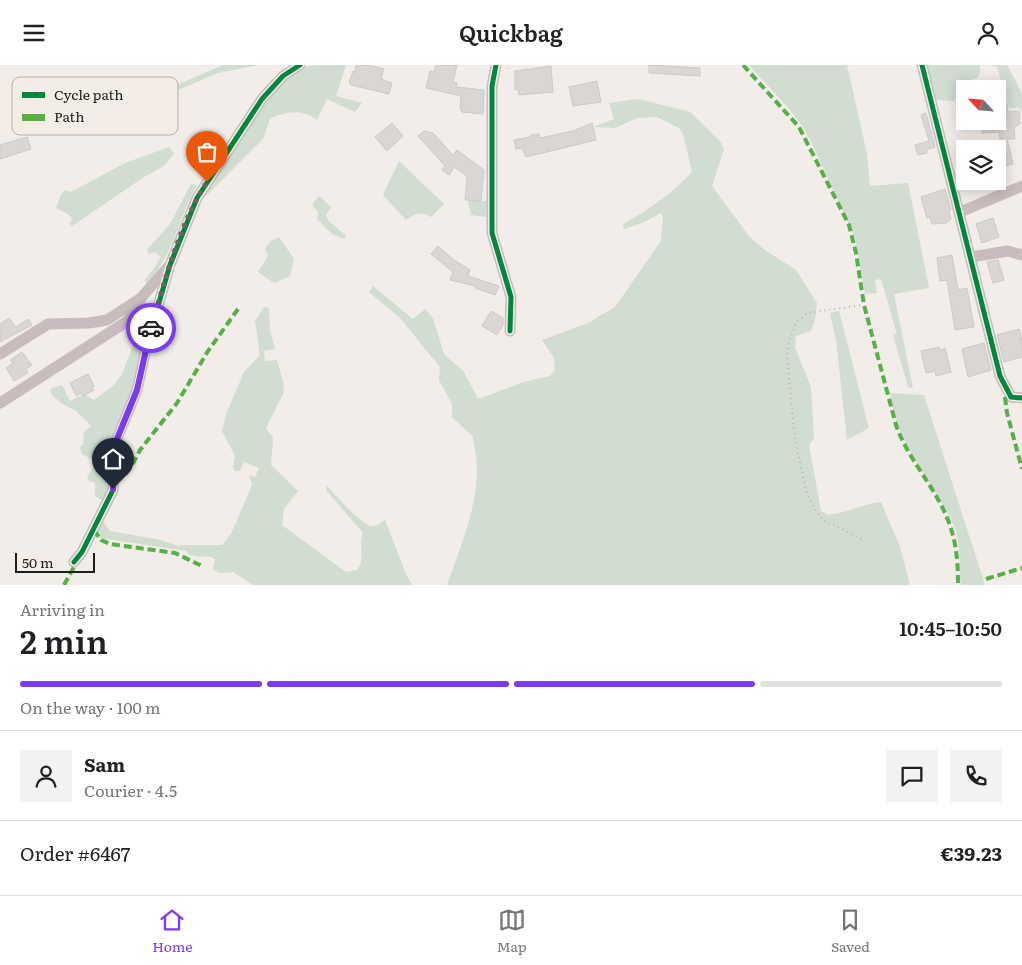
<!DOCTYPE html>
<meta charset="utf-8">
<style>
body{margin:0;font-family:Literata,serif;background:#f2f2f2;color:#202124;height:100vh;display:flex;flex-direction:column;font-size:19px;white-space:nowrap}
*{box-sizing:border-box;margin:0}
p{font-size:16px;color:#757577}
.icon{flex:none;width:28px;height:28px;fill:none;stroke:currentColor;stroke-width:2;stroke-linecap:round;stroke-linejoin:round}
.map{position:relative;height:520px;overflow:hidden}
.details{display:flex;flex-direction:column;background:#fff;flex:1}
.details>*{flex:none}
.needle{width:32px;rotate:296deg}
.buttons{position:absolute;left:956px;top:15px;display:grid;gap:10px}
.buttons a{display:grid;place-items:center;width:50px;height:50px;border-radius:0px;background:#fff;box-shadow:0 2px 12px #0003;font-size:25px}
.scale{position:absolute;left:15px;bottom:12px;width:80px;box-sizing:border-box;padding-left:5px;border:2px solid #1f1c1a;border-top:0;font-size:14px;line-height:18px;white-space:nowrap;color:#1f1c1a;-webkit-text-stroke:4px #f5ede5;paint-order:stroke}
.pin{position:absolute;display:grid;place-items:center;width:42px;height:42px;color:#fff;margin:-51px -21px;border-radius:50% 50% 50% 0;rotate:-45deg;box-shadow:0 0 5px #0007}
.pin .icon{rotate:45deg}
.courier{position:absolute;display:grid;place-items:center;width:50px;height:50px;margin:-25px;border:4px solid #7c3aed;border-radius:50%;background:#fff;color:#222;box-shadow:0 1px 6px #0007}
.headline em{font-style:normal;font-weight:600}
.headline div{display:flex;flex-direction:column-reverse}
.headline{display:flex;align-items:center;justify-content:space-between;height:85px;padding:0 20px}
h1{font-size:32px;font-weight:600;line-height:38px}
.bar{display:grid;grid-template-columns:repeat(4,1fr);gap:8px 5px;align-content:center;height:60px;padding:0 20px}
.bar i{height:6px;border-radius:4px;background:#e0e0e0}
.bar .active{background:#7c3aed}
.bar p{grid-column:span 4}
.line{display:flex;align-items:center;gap:12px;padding:0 20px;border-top:1px solid #e0e0e0}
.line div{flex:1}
.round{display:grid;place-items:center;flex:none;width:52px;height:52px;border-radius:0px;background:#f2f2f2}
header{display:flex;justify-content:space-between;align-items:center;height:65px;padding:0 20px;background:#fff;font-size:22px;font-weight:600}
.dock{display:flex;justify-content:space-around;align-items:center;height:70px;border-top:1px solid #e0e0e0;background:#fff;font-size:14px;color:#757577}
.dock a{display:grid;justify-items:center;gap:2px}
.dock .active{color:#7c3aed}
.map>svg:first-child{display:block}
.green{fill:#d0ddd0}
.building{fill:#dad6d4;stroke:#cdc9c7}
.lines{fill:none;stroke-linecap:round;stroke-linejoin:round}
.path{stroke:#bab1b1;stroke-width:2;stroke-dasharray:1 4;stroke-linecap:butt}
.street{stroke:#c9bcbe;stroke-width:11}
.quiet{stroke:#55b145;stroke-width:4;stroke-dasharray:8 4;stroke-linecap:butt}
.cycleway-casing{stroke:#f5ede5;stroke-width:8}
.cycleway{stroke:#00873e;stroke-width:5}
.done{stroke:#696562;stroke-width:5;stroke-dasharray:0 9}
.route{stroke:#7c3aed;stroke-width:6}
.key{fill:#f5ede5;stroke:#b5aea8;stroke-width:1}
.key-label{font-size:14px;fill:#1f1c1a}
</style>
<header><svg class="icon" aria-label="menu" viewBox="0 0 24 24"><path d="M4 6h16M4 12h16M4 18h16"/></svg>Quickbag<svg class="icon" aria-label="person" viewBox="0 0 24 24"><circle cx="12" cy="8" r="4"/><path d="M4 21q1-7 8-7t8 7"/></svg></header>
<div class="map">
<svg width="1022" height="520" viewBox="0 0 1022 520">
<rect width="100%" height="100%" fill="#f2ede8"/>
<g class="green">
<polygon points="223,0 258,0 218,8 91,62 90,59 95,52 119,45"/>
<path d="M 315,0 L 346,0 L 336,31 L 362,38 L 355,47 L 327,34 L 317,55 C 302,44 286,46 270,54 L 263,74 L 204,133 L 201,134 L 265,36 L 293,5 Z"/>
<polygon points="749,0 847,0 867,89 870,121 908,118 929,223 894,229 913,323 908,322 893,270 897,269 881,214 875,215 877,228 865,229 855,173 812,79 803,62 790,45"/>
<polygon points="925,0 980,0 980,8 977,13 963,17 954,36 935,35"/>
<polygon points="989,0 1007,0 1022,28 1022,47 1019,43 1009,43 997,2"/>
<path d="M 638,34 L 690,47 L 720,76 L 724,84 L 712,121 L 749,171 L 765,185 L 796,205 L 817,238 L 815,255 L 811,266 L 796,271 L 795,283 L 811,322 L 814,373 L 809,380 L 821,446 L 828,450 C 847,448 862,439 881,437 L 900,482 L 910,520 L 447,520 C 460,483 476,446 477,407 C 477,395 475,383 473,372 L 452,352 L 452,339 L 439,315 L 440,302 L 400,253 L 369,227 L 373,221 L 413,254 L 425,244 L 433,253 L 444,289 L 464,307 L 478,334 L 524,317 L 550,311 L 555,305 L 554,293 L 542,275 L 588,258 L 615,242 L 661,176 L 663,152 L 661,148 L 642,158 L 624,164 L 623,159 C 649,145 672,128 692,107 L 683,69 L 679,63 L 657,52 L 637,53 L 615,63 L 593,62 L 614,54 L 609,38 Z"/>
<polygon points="169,82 174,89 164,101 144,112 72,161 70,159 72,153 68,149 56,143 61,129 65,125 71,127 125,98"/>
<path d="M 399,96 L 444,139 L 431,152 C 420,146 416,148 406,155 L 383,130 Z"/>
<path d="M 191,119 L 197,120 C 177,155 176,186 147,218 L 144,216 L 154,203 L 161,192 L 155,187 L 149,189 L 147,185 L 170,159 Z"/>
<polygon points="319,131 331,142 326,150 328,155 346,171 344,174 332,169 317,154 318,147 312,140"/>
<polygon points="468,136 487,136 486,152 471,150"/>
<polygon points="279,172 294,194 290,211 274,218 258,207 268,191 265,184 270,177"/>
<path d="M 264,242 L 269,243 L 270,266 L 275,284 L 264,286 L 265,296 L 277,295 L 284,320 L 283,329 L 266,363 L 273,373 L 271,400 L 298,426 L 284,444 L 282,460 L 346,507 L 357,505 C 366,494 358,480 363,468 L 326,425 L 327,421 C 337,431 358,457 371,461 C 376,462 381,458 385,455 L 406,509 L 412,520 L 253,520 L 233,507 C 225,507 218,511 213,503 L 215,494 C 205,488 194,496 186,486 L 93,472 L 102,455 L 110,466 L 161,475 L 178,481 L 183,480 L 222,480 L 231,469 L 252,420 L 249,410 L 255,412 L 259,403 L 244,397 L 240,406 L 235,406 L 233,403 L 235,391 L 222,366 L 227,347 L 244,307 L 260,290 L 255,256 Z"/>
<polygon points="839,246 869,363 847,375 836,275 830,248"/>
<polygon points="143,266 135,318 113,374 91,394 82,389 80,382 83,379 84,367 91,361 75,345 64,340 52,330 50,324 62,320 70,336 84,329 94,335 114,320 122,309 134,278"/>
<path d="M 890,328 L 924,330 L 985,520 L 961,520 C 958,500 962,478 953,459 C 933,416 895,378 890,328 Z"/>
<polygon points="113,382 112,415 103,436 95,431 95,418 89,416 87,412 97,396"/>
</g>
<g class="building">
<polygon points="356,0 369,0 384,4 381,14 392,18 389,29 351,20 349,18 353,6 355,7"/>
<polygon points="436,0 457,0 453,17 457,18 456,22 484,25 483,49 462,47 460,43 461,31 426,23 430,6 434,7"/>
<polygon points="649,0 700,3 700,11 649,8"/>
<polygon points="551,1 553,27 519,30 518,24 515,25 515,6"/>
<polygon points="597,16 601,37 573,41 569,22"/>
<polygon points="1007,38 1008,47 1019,46 1020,59 1014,62 1015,74 1007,74 1013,99 1004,101 999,67 982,68 982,56 998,56 998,39"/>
<polygon points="926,48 935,82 926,85 927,88 918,90 915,80 929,76 921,50"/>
<polygon points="392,58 403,71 387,86 375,72"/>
<polygon points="592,58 596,75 526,92 522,83 516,84 514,75 531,72 531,70 539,69 540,73 573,66"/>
<polygon points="424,66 433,68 453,90 457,85 484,105 481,136 465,135 467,111 454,102 449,110 442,105 445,101 418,71"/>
<polygon points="27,72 31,84 0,94 0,80"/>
<polygon points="945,124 951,145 949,146 951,154 946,158 932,159 930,152 927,153 921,132"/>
<polygon points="993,153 999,172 982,178 976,159"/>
<polygon points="438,181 454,195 470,205 468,211 499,221 495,230 475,223 475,221 450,215 453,207 431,189"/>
<polygon points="952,190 958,225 967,223 974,262 955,265 947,215 940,216 937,193"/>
<polygon points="998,195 1004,215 993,218 987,197"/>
<polygon points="491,246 503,253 503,260 497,270 482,261"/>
<polygon points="9,253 16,262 28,254 32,260 0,277 0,259"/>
<polygon points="1019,264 1022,276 1022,292 1004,297 997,270"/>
<polygon points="984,278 991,305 968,312 962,284"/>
<polygon points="939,282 940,285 945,283 951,307 936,311 935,306 926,308 921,286"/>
<polygon points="22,287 32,300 26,304 28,308 14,316 6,303 13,298 10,295"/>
<polygon points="88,309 94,321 92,322 94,325 83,331 81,328 76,331 70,318"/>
</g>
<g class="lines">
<polyline class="path" points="861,474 835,460 827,458 819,451 807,429 795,374 787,290 789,277 796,258 807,248 864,240"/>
<g class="street">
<polyline points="496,0 492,21 492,168 511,232 510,266"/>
<polyline points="922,0 1000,311 1011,332 1022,333"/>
<polyline points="960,147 1022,121"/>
<polyline points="971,192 1008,186 1022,190"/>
<polyline points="0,289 48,259 89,258 107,255 141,233 167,203"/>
<polyline points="0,338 126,257 136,246 141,233"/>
<polyline points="74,497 82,487 113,425 117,374 137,325 148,275 170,200 197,133 262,34 283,11 300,0"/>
</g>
<g class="quiet">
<path d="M 743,0 L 799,62 L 849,160 L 856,188 L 864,240 L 896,360 C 907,392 931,417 945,448 C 956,472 958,494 958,520"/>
<polyline points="1005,332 1007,348 1022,404"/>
<polyline points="115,412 123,412 131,402 140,385 177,338 208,286 238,244"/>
<polyline points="94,465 101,475 110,479 175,488 204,502"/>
<polyline points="986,514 1022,503"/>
<polyline points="64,520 74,502 74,497"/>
</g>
<g class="cycleway-casing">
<g id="cycleway">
<polyline points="496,0 492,21 492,168 511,232 510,266"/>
<polyline points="922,0 1000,311 1011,332 1022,333"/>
<polyline points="74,497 82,487 113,425 117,374 137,325 148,275 170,200 197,133 262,34 283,11 300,0"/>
</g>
</g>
<use href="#cycleway" class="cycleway"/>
</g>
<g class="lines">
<path class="done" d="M 151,263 C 165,214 179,160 207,117"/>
<polyline class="route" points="113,424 117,374 137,325 151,263"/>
</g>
<rect x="12" y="12" width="166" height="58" rx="8" class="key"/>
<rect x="22" y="27" width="23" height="6" fill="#00873e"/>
<rect x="22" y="49" width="23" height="7" fill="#55b145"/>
<g class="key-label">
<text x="54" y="35">Cycle path</text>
<text x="54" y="57">Path</text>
</g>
</svg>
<div class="buttons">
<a><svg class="needle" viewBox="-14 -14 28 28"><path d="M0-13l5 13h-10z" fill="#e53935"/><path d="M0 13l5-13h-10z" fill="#757577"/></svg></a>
<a><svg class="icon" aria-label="layers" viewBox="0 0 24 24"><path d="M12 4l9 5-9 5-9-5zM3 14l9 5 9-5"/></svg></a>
</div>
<div class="scale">50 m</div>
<div class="pin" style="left:207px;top:117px;background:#ea580c"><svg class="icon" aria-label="bag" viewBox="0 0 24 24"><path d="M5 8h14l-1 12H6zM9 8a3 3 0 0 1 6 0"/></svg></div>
<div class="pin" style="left:113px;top:424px;background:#1f2937"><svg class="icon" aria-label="home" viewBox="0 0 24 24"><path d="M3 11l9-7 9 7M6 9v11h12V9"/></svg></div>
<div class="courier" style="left:151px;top:263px"><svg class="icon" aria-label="car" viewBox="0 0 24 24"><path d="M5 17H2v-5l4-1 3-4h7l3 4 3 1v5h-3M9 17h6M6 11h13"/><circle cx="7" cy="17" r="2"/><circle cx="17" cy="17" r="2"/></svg></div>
</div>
<section class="details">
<div class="headline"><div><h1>2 min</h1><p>Arriving in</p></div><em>10:45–10:50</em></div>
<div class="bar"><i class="active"></i><i class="active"></i><i class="active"></i><i></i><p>On the way · 100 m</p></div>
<div class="line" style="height:90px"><a class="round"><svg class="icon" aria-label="person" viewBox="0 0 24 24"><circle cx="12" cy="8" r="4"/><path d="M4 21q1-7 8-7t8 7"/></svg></a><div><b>Sam</b><p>Courier · 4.5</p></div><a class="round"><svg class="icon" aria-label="chat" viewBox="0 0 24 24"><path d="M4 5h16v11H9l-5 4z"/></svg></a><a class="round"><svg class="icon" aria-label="phone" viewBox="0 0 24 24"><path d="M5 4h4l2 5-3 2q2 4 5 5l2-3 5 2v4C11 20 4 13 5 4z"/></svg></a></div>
<div class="line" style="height:65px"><div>Order #6467</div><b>€39.23</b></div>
</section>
<nav class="dock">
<a class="active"><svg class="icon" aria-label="home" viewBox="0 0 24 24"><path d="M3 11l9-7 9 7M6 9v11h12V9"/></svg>Home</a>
<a><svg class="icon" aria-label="map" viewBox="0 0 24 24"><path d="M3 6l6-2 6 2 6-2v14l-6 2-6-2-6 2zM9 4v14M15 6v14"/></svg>Map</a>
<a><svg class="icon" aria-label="saved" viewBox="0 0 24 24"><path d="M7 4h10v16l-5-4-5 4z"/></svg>Saved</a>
</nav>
